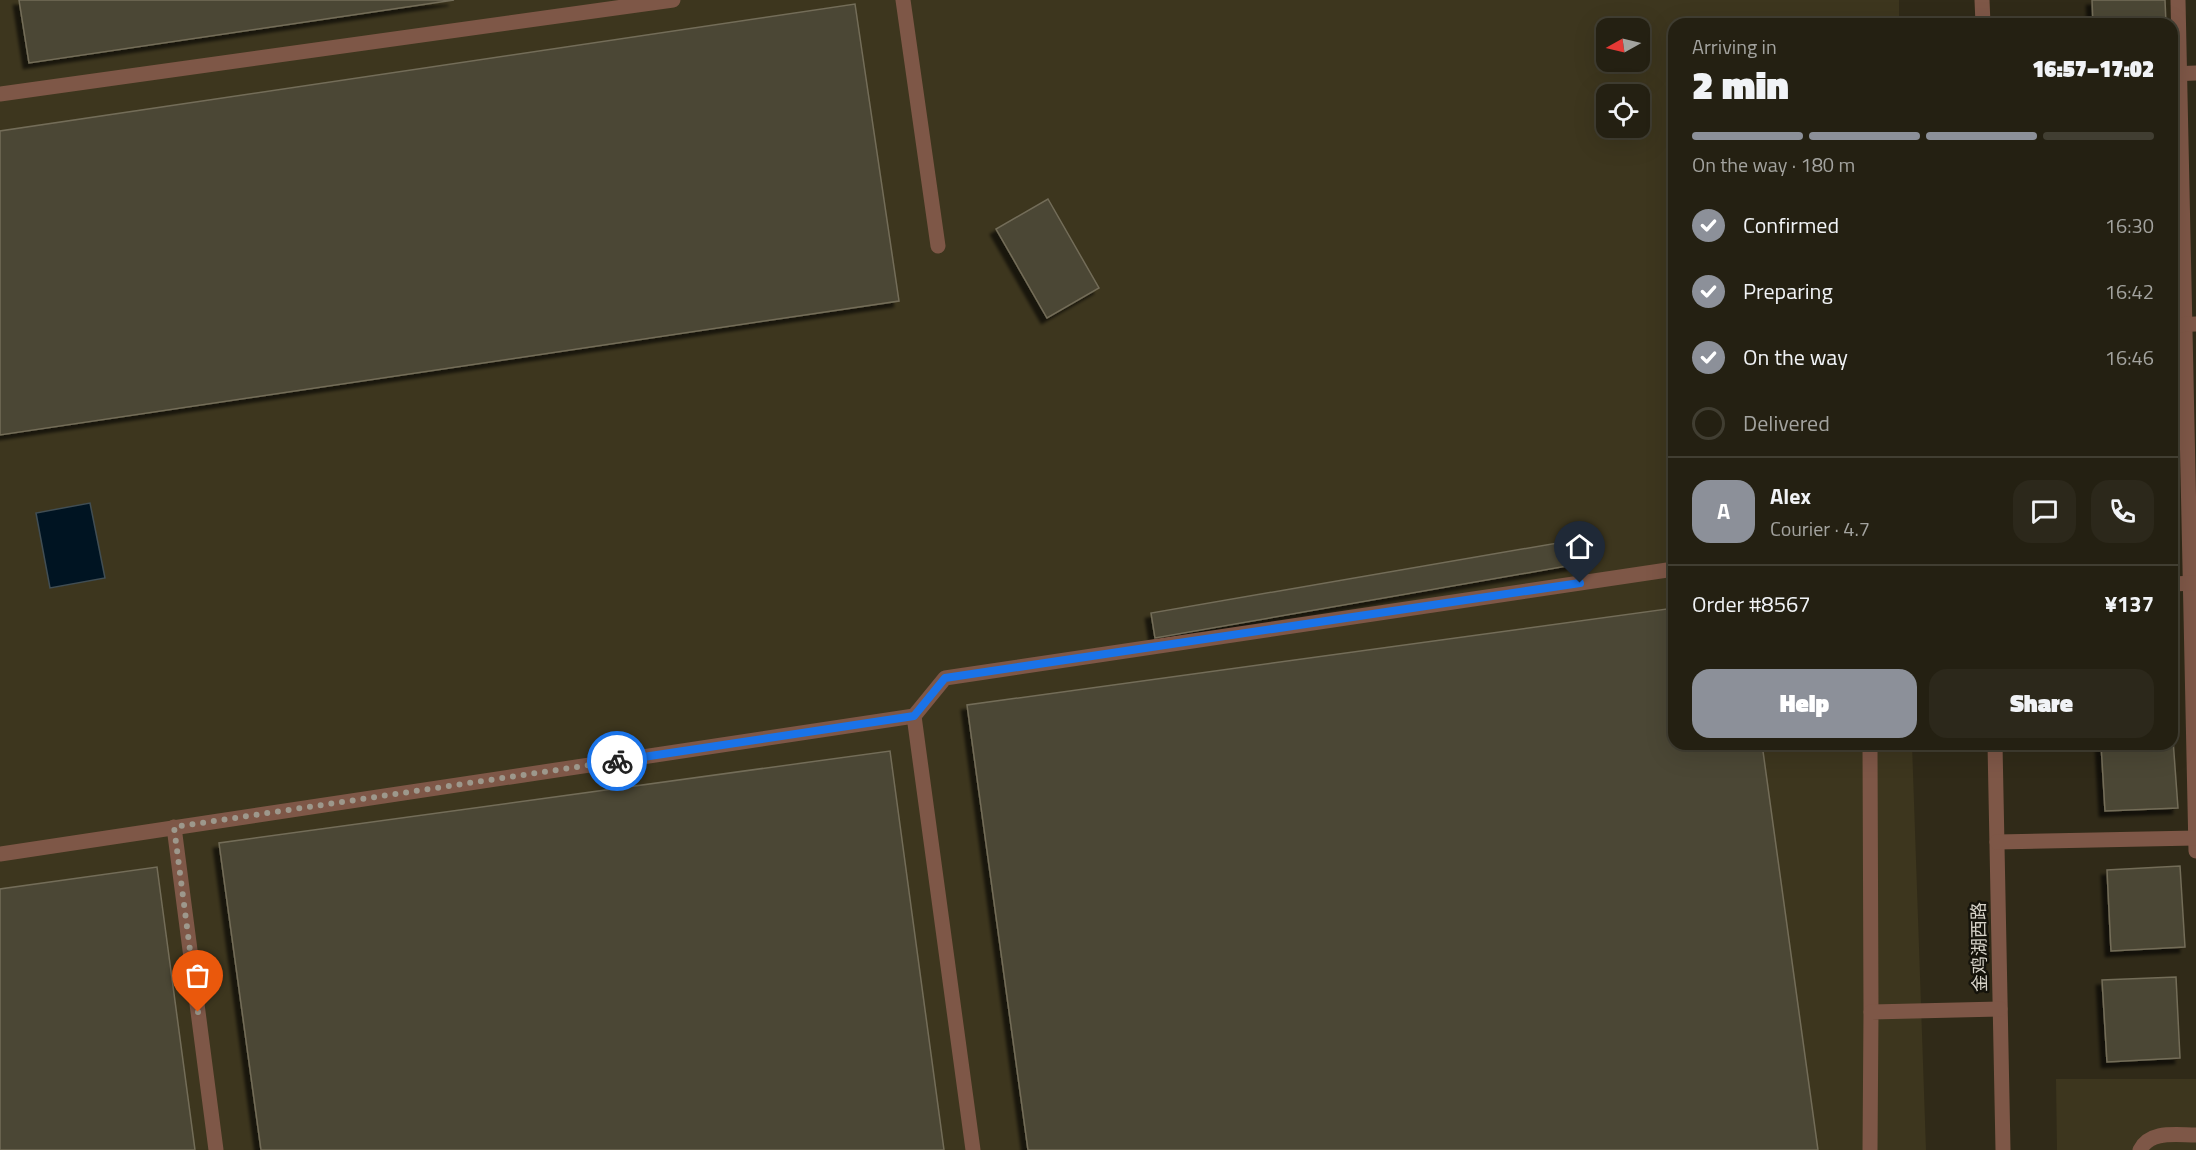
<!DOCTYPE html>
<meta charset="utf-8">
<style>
body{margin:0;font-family:"Titillium Web","Noto Sans SC",sans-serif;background:#2c281b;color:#f1f3f6;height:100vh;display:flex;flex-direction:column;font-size:22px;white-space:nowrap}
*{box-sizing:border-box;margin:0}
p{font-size:20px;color:#a3a39f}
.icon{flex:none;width:33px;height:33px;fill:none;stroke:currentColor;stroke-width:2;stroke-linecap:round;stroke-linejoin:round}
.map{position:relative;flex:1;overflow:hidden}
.panel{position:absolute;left:1668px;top:18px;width:510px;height:732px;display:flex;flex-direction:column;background:#242012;border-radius:18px;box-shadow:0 6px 24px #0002,0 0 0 2px #413e32}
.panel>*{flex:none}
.needle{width:39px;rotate:262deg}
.fabs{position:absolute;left:1596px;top:18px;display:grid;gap:12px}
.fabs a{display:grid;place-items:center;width:54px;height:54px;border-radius:12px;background:#242012;box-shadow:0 6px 24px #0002,0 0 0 2px #413e32;font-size:30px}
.pin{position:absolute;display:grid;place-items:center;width:51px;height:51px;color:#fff;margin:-62px -26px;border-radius:50% 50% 50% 0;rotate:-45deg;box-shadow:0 0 6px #0007}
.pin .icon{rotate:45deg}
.courier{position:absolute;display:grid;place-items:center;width:60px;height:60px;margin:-30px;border:4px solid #1a73e8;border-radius:50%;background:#fff;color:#222;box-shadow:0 2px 8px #0007}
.overview em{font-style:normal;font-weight:800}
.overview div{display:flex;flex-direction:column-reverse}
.overview{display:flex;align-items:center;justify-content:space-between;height:102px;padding:0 24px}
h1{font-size:39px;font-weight:800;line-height:45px}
.bar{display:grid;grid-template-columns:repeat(4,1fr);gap:9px 6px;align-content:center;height:72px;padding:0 24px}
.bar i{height:8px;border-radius:4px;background:#413e32}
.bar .selected{background:#8c9099}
.bar p{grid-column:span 4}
.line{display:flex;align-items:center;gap:15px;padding:0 24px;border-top:2px solid #413e32}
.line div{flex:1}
.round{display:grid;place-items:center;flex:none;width:63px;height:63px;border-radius:18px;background:#2c281b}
ol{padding:0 24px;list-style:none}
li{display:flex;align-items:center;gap:18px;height:66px}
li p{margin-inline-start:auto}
li .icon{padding:6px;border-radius:50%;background:#8c9099;color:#fff;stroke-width:4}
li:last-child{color:#a3a39f}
li i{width:33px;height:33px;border:3px solid #413e32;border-radius:50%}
.primary-button{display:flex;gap:12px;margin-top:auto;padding:12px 24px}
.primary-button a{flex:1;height:69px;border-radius:18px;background:#8c9099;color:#fff;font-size:24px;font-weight:800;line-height:69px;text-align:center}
.primary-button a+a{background:#2c281b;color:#f1f3f6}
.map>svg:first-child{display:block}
.built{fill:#3d361e;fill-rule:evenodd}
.water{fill:#001422;stroke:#414e54;stroke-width:1.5}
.building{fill:#4c4634;stroke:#736d59;stroke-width:1.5;filter:url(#shadow)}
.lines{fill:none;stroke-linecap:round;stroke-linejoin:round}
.minor{stroke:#7e5747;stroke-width:15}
.done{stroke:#9d988c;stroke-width:6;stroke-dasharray:0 10.8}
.route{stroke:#1a73e8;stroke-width:8}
.labels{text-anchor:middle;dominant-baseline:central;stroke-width:5;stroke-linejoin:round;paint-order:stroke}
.street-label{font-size:18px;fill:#d8d4ca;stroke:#15130b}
</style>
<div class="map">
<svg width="2196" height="1150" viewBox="0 0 2196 1150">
<defs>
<filter id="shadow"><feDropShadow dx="-5.5" dy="5.5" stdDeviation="1.5" flood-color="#0009"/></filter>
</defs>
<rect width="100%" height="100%" fill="#302a18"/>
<g class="built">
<path d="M 0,0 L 1899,0 L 1899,24 L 1674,24 L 1674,744 L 1912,744 L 1926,1150 L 0,1150 ZM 1606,28 L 1640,28 L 1640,62 L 1606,62 ZM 1606,94 L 1640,94 L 1640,128 L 1606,128 Z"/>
<polygon points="2056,1079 2196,1079 2196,1150 2057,1150"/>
</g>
<polygon class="water" points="90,503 105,578 50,588 36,513"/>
<g class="building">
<polygon points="19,0 454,0 29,63"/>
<polygon points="2092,0 2165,0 2166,24 2093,24"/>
<polygon points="855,4 899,301 0,435 0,131"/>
<polygon points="1048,199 1099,288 1047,318 996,229"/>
<polygon points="1569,541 1573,565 1155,638 1151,613"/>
<polygon points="1674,608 1674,744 1762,744 1818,1150 1028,1150 967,705"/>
<polygon points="2172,726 2178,808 2105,811 2101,744 2172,744"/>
<polygon points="890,751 944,1150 261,1150 219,843"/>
<polygon points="2180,866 2185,947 2111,951 2107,870"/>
<polygon points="157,867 195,1150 0,1150 0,889"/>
<polygon points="2176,977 2180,1058 2107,1062 2102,980"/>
</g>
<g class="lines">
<g class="minor">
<polyline points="903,0 938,246"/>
<polyline points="1982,0 1983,24"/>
<polyline points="2178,0 2196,851"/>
<polyline points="2172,74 2196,73"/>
<polyline points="0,94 673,0"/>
<polyline points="2172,325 2196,324"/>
<polyline points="2172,584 2196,583"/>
<polyline points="914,716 945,678 1674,569"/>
<polyline points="1870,744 1871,1012"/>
<polyline points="1995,744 2003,1150"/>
<polyline points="174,827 216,1150"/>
<polyline points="1997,842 2196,838"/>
<polyline points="0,854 914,716 973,1150"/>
<polyline points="1870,1150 1871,1012 2000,1009"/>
<path d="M 2140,1150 C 2150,1130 2176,1135 2196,1135"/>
</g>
</g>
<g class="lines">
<polyline class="done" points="198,1012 174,827 617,761"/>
<polyline class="route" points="617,761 914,716 945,678 1580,583"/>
</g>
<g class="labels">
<g class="street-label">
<text transform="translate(1979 947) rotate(-91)">金鸡湖西路</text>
</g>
</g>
</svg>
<div class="fabs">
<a><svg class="needle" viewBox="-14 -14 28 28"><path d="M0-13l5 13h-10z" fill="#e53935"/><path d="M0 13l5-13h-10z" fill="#a3a39f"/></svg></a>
<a><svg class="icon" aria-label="locate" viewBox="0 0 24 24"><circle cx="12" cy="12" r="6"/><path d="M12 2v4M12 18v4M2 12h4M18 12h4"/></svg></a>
</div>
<div class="pin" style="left:198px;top:1012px;background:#ea580c"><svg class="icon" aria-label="bag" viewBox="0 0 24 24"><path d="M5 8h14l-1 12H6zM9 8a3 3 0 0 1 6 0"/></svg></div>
<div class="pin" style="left:1580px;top:583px;background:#1f2937"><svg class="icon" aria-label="home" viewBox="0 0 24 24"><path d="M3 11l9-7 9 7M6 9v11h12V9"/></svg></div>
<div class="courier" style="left:617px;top:761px"><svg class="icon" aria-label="bike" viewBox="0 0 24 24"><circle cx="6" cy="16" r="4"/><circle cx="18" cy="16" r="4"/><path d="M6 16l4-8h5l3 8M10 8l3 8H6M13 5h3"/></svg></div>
<section class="panel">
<div class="overview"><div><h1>2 min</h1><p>Arriving in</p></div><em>16:57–17:02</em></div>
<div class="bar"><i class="selected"></i><i class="selected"></i><i class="selected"></i><i></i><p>On the way · 180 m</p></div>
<ol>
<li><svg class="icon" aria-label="check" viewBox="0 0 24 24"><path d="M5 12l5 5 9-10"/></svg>Confirmed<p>16:30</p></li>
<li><svg class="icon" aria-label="check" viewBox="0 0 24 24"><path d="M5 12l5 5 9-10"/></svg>Preparing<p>16:42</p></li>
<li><svg class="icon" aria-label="check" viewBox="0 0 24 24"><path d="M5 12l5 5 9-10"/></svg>On the way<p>16:46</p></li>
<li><i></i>Delivered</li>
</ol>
<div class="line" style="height:108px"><b class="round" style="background:#8c9099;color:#fff">A</b><div><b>Alex</b><p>Courier · 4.7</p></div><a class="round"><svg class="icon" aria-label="chat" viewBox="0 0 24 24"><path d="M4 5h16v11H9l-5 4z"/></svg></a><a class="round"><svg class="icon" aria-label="phone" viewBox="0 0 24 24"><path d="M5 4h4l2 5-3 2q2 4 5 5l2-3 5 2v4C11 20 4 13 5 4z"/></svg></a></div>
<div class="line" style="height:78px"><div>Order #8567</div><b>¥137</b></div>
<div class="primary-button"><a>Help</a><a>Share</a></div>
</section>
</div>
